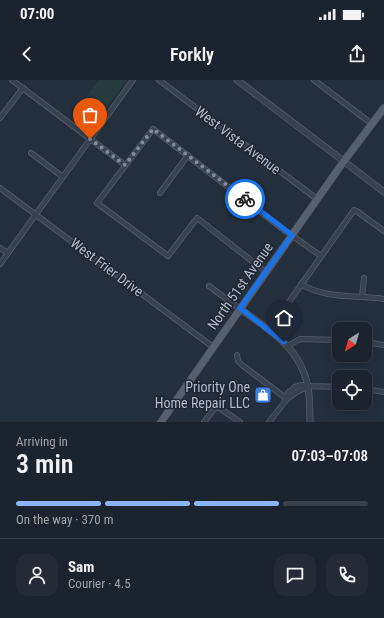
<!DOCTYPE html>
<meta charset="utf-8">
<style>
body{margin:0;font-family:"Roboto Condensed",sans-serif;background:#242b36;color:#f1f3f6;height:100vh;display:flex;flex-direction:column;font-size:15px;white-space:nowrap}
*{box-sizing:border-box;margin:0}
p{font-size:13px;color:#a0a4aa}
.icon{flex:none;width:22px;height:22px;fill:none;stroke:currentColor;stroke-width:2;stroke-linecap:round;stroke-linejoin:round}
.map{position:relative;height:342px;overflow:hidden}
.drawer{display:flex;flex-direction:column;background:#1b232e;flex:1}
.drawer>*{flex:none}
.needle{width:26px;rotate:217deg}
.buttons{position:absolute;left:332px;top:242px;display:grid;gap:8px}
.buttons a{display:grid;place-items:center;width:40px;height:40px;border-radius:8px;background:#1b232e;box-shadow:0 2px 10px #0003,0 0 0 1px #39404a;font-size:20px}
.pin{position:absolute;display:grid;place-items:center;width:34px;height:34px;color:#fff;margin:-41px -17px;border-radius:50% 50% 50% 0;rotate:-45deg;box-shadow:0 0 4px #0007}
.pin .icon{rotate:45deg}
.courier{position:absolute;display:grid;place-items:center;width:40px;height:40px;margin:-20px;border:3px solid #1a73e8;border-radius:50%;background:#fff;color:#222;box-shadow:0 1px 5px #0007}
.headline em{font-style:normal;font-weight:600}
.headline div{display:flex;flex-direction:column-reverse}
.headline{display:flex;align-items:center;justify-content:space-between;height:68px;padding:0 16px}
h1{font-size:26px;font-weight:600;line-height:30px}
.bar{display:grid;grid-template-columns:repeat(4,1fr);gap:6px 4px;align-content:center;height:48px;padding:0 16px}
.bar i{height:5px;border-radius:3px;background:#39404a}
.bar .selected{background:#8ab4f8}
.bar p{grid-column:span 4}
.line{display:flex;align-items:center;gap:10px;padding:0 16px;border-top:1px solid #39404a}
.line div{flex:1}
.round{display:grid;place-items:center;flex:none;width:42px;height:42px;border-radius:12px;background:#242b36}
.status{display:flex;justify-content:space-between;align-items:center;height:28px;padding:0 20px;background:#1b232e;direction:ltr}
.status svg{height:11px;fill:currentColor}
header{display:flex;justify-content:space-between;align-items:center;height:52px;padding:0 16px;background:#1b232e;font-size:18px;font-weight:600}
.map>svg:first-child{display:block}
.green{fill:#263c3f}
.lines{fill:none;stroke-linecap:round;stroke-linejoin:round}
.minor-casing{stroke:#565f6c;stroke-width:6}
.tertiary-casing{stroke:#565f6c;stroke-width:7}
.primary-casing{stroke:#414a57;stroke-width:8}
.minor{stroke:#38414e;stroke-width:4.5}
.tertiary{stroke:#38414e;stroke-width:5.5}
.primary{stroke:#56606e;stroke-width:7}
.done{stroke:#828b98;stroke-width:4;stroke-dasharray:0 7.2}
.route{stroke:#1a73e8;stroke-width:5}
.labels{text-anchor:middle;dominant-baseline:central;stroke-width:3;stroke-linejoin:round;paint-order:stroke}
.street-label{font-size:14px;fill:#b4bcc9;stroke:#1d2633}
.poi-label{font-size:14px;fill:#b4bcc9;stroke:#1d2633;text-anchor:end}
</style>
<div class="status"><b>07:00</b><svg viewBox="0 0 49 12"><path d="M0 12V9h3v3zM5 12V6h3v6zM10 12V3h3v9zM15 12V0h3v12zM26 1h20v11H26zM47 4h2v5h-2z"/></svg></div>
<header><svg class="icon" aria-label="back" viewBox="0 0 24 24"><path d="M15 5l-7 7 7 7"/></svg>Forkly<svg class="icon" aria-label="share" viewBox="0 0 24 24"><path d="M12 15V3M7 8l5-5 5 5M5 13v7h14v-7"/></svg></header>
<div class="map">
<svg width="384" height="342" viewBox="0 0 384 342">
<rect width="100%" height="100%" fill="#242f3e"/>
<polygon class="green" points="99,0 127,0 102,34 100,33 99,36 81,24"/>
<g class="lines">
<g class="minor-casing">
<g id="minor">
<polyline points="12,0 125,85"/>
<polyline points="159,0 317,119"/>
<polyline points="314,0 372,44"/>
<polyline points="0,38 23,8"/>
<polyline points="31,73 63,97"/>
<polyline points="0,108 213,267"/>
<polyline points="160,113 188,75"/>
<polyline points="0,168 8,173"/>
<polyline points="0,184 133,0"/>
<polyline points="266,192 197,138 168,176 97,123 153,49 284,150 321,176"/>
<path d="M 301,204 C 325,219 356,215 384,219"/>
<polyline points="209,206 240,229"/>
<polyline points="362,217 364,198"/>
<polyline points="281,238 284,229 354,130 358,132 384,151"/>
<polyline points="365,262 384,265"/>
<polyline points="288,266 300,259 339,260"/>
<polyline points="237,275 238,281 242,285 287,319"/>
<polyline points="365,309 384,312"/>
<polyline points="287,319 288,313 295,307 302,305 308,306 339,307"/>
<polyline points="204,342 214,329 218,327 240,342"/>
<polyline points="269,342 287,319 295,313 308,306"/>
</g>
</g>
<g class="tertiary-casing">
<g id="tertiary">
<polyline points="237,0 384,112"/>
<path d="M 240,229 C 269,249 302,269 308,308 C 310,319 310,331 310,342"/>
</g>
</g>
<g class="primary-casing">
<polyline id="primary" points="161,342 344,81 384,28"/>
</g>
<use href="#minor" class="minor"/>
<use href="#tertiary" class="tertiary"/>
<use href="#primary" class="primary"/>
</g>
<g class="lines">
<polyline class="done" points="90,59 125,85 153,49 245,119"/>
<polyline class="route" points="245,119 292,155 240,228 284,262"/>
</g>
<defs>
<g id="shop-square" transform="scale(0.9)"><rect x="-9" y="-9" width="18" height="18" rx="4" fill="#3f7fe0" stroke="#1d2633"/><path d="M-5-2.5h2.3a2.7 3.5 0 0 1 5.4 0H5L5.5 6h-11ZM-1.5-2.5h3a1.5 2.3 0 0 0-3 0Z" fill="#fff"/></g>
</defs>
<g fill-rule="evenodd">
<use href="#shop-square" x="263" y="315"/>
</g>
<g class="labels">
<g class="street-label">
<text transform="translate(238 60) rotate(37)">West Vista Avenue</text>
<text transform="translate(107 187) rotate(37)">West Frier Drive</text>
<text transform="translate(240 206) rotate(-55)">North 51st Avenue</text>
</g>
<g class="poi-label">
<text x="250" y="307">Priority One<tspan x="250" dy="16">Home Repair LLC</tspan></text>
</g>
</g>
</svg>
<div class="buttons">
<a><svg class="needle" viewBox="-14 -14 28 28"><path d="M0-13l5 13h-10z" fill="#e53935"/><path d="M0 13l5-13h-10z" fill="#a0a4aa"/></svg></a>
<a><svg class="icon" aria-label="locate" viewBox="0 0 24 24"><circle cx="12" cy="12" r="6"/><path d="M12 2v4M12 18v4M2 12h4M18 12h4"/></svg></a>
</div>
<div class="pin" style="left:90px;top:59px;background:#ea580c"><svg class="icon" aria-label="bag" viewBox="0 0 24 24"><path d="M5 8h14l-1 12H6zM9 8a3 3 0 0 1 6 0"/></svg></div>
<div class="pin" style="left:284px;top:262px;background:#1f2937"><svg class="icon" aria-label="home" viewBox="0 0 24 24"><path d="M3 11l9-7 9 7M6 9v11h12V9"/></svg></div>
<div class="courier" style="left:245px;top:119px"><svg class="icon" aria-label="bike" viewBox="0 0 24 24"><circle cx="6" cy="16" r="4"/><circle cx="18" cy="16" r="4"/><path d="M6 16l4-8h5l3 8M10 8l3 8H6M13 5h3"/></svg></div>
</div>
<section class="drawer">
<div class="headline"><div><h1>3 min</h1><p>Arriving in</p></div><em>07:03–07:08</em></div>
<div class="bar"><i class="selected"></i><i class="selected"></i><i class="selected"></i><i></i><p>On the way · 370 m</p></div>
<div class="line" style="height:72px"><a class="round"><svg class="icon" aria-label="person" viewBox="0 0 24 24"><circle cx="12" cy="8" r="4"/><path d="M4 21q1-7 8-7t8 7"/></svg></a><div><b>Sam</b><p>Courier · 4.5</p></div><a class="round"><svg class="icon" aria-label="chat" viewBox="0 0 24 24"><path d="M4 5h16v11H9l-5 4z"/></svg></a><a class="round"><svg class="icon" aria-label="phone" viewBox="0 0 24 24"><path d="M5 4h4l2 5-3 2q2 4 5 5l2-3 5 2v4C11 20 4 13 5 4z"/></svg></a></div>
</section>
